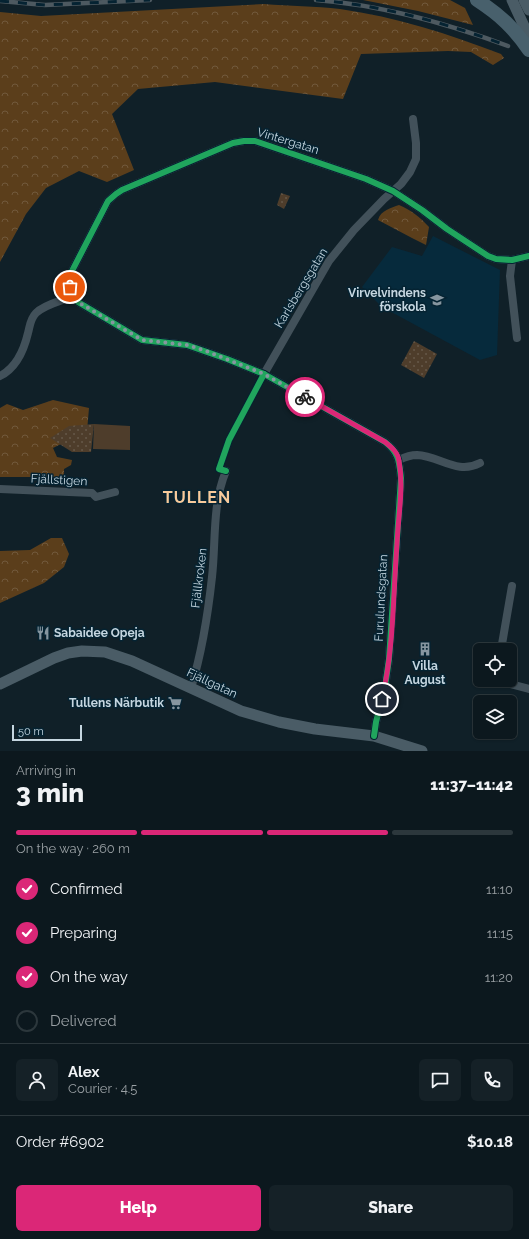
<!DOCTYPE html>
<meta charset="utf-8">
<style>
body{margin:0;font-family:Raleway,sans-serif;background:#152127;color:#f1f3f6;height:100vh;display:flex;flex-direction:column;font-size:15px;white-space:nowrap}
*{box-sizing:border-box;margin:0}
p{font-size:13px;color:#9aa0a4}
.icon{flex:none;width:22px;height:22px;fill:none;stroke:currentColor;stroke-width:2;stroke-linecap:round;stroke-linejoin:round}
.map{position:relative;height:751px;overflow:hidden}
.panel{display:flex;flex-direction:column;background:#0c181e;flex:1}
.panel>*{flex:none}
.buttons{position:absolute;left:473px;top:643px;display:grid;gap:8px}
.buttons a{display:grid;place-items:center;width:44px;height:44px;border-radius:6px;background:#0c181e;box-shadow:0 1px 3px #0004,0 0 0 1px #2c373c;font-size:20px}
.scale{position:absolute;left:12px;bottom:10px;width:70px;box-sizing:border-box;padding-left:4px;border:2px solid #c5d6e0;border-top:0;font-size:11px;line-height:14px;white-space:nowrap;color:#c5d6e0;-webkit-text-stroke:3px #052332;paint-order:stroke}
.pin{position:absolute;display:grid;place-items:center;width:34px;height:34px;color:#fff;margin:-17px;border:2px solid #fff;border-radius:50%;box-shadow:0 1px 4px #0007}
.courier{position:absolute;display:grid;place-items:center;width:40px;height:40px;margin:-20px;border:3px solid #db2777;border-radius:50%;background:#fff;color:#222;box-shadow:0 1px 5px #0007}
.headline em{font-style:normal;font-weight:800}
.headline div{display:flex;flex-direction:column-reverse}
.headline{display:flex;align-items:center;justify-content:space-between;height:68px;padding:0 16px}
h1{font-size:26px;font-weight:800;line-height:30px}
.bar{display:grid;grid-template-columns:repeat(4,1fr);gap:6px 4px;align-content:center;height:48px;padding:0 16px}
.bar i{height:5px;border-radius:3px;background:#2c373c}
.bar .current{background:#db2777}
.bar p{grid-column:span 4}
.line{display:flex;align-items:center;gap:10px;padding:0 16px;border-top:1px solid #2c373c}
.line div{flex:1}
.round{display:grid;place-items:center;flex:none;width:42px;height:42px;border-radius:6px;background:#152127}
ol{padding:0 16px;list-style:none}
li{display:flex;align-items:center;gap:12px;height:44px}
li p{margin-inline-start:auto}
li .icon{padding:4px;border-radius:50%;background:#db2777;color:#fff;stroke-width:4}
li:last-child{color:#9aa0a4}
li i{width:22px;height:22px;border:2px solid #2c373c;border-radius:50%}
.primary-button{display:flex;gap:8px;margin-top:auto;padding:8px 16px}
.primary-button a{flex:1;height:46px;border-radius:6px;background:#db2777;color:#fff;font-size:16px;font-weight:800;line-height:46px;text-align:center}
.primary-button a+a{background:#152127;color:#f1f3f6}
.map>svg:first-child{display:block}
.built{fill:#062a3c}
.forest{fill:url(#forest-crowns)}
.park{fill:url(#park-dots)}
.garden{fill:#4e3d2b}
.lines{fill:none;stroke-linecap:round;stroke-linejoin:round}
.street{stroke:#42515a;stroke-width:8}
.secondary{stroke:#4a5c66;stroke-width:11}
.highway{stroke:#48606c;stroke-width:14}
.rail-casing{stroke:#4d5960;stroke-width:4.5}
.rail{stroke:#052332;stroke-width:3;stroke-dasharray:9;stroke-linecap:butt}
.cycleway-casing{stroke:#052332;stroke-width:8}
.cycleway{stroke:#20a55d;stroke-width:6}
.done{stroke:#8696a0;stroke-width:4;stroke-dasharray:0 7.2}
.route{stroke:#db2777;stroke-width:5}
.labels{text-anchor:middle;dominant-baseline:central;stroke-width:3;stroke-linejoin:round;paint-order:stroke}
.street-label{font-size:12px;fill:#c5d6e0;stroke:#052332}
.poi-label{font-size:12px;font-weight:bold;fill:#c5d6e0;stroke:#052332;text-anchor:end}
.district-label{font-size:16px;font-weight:bold;letter-spacing:1px;fill:#f7ca9b;stroke:#052332}
</style>
<div class="map">
<svg width="529" height="751" viewBox="0 0 529 751">
<defs>
<pattern id="forest-crowns" width="20" height="18" patternUnits="userSpaceOnUse"><rect width="20" height="18" fill="#5b3e1b"/><path d="M2 6a3 3 0 1 1 6 0M12 15a3 3 0 1 1 6 0" fill="none" stroke="#71593c"/></pattern>
<pattern id="park-dots" width="8" height="8" patternUnits="userSpaceOnUse"><rect width="8" height="8" fill="#4e3d2b"/><path d="M2 2h.1M6 6h.1" fill="none" stroke="#665849" stroke-width="1.8" stroke-linecap="round"/></pattern>
</defs>
<rect width="100%" height="100%" fill="#102028"/>
<polygon class="built" points="433,236 500,270 497,355 480,360 382,307 362,287 392,247 422,256"/>
<g class="forest">
<polygon points="363,0 450,0 465,8 473,25 418,11"/>
<path d="M 264,4 C 289,6 315,6 340,9 C 396,17 449,34 501,54 L 504,58 L 493,65 L 471,52 L 448,51 L 361,54 L 343,99 L 215,82 L 138,89 L 112,114 L 134,170 L 107,182 L 79,171 L 46,188 L 26,214 L 0,262 L 0,12 L 41,16 Z"/>
<path d="M 399,205 C 411,210 420,217 429,227 L 426,245 L 412,238 L 378,220 C 381,210 391,208 399,205 Z"/>
<polygon points="53,400 89,408 87,431 53,448 57,457 72,460 71,465 64,469 64,477 0,477 0,408 7,404 23,410"/>
<polygon points="51,538 62,538 69,554 64,567 44,583 0,603 0,551 30,550"/>
</g>
<g class="park">
<polygon points="281,193 290,196 284,209 277,205"/>
<polygon points="414,341 437,354 424,378 401,365"/>
<polygon points="94,424 91,452 72,452 50,438 69,426"/>
</g>
<polygon class="garden" points="94,424 130,426 130,450 93,449"/>
<g class="lines">
<g class="street">
<polyline points="512,260 510,276 517,338"/>
<polyline points="264,374 329,261 354,230 384,199 401,184 410,172 416,159 416,143 413,119"/>
<path d="M 0,376 C 16,368 24,350 28,333 C 30,326 30,319 36,313 C 45,304 62,301 73,296"/>
<path d="M 399,460 C 405,457 411,455 417,455 C 440,456 457,475 480,463"/>
<polyline points="0,489 92,493 96,497 115,492"/>
<polyline points="501,650 512,586"/>
<polyline points="496,680 529,689"/>
<path d="M 191,688 C 202,652 208,614 212,577 C 216,542 212,504 226,471"/>
<path d="M 374,736 L 376,722 L 385,687 L 389,659 L 401,478 C 399,461 399,453 385,442 L 264,374 L 227,359 L 187,345 L 142,340 L 78,302 C 70,292 68,284 72,271 L 108,201 L 116,194 L 122,190 L 233,143 L 244,141 L 255,141 L 366,179 L 393,191 L 422,210 L 447,229 L 488,256 L 496,259 L 512,260 L 529,256"/>
</g>
<g class="secondary">
<polyline points="512,0 529,37"/>
<polyline points="524,0 529,10"/>
<polyline points="0,684 54,658 68,653 82,651 105,652 132,661 241,711 279,722 315,729 374,736 422,751"/>
</g>
<path class="highway" d="M 477,0 C 500,15 514,28 529,50"/>
<g class="rail-casing">
<g id="rail">
<path d="M 316,0 C 382,5 446,23 508,46"/>
<polyline points="0,1 45,5 150,0"/>
</g>
</g>
<use href="#rail" class="rail"/>
<g class="cycleway-casing">
<g id="cycleway">
<polyline points="226,471 219,469 229,440 264,374"/>
<path d="M 374,736 L 376,722 L 385,687 L 389,659 L 401,478 C 399,461 399,453 385,442 L 264,374 L 227,359 L 187,345 L 142,340 L 78,302 C 70,292 68,284 72,271 L 108,201 L 116,194 L 122,190 L 233,143 L 244,141 L 255,141 L 366,179 L 393,191 L 422,210 L 447,229 L 488,256 L 496,259 L 512,260 L 529,256"/>
</g>
</g>
<use href="#cycleway" class="cycleway"/>
</g>
<g class="lines">
<polyline class="done" points="70,287 73,296 78,302 142,340 187,345 206,351 264,374 305,397"/>
<path class="route" d="M 305,397 L 385,442 C 391,447 398,452 399,461 C 404,488 398,517 397,544 C 393,595 394,648 382,699"/>
</g>
<defs>
<g id="school-bare" transform="scale(1.08)"><path d="M0-5L7-2L0 1L-7-2ZM-4 1L0 2.5L4 1V4Q0 6-4 4Z" fill="#8696a0" stroke="#052332" stroke-width="2.5" paint-order="stroke"/></g>
<g id="restaurant-bare" transform="scale(1.08)"><path d="M-5-6h1v4h1v-4h1v4h1v-4h1v5L-1.5 .5V6h-2V.5L-5-1ZM5-6V6H3V1.5H1.5Q1.5-4 5-6Z" fill="#8696a0" stroke="#052332" stroke-width="2.5" paint-order="stroke"/></g>
<g id="building-bare" transform="scale(1.08)"><path d="M-4-6H4V6H1V3H-1V6H-4ZM-2.5-4.3h1.7v1.8h-1.7ZM.8-4.3h1.7v1.8H.8ZM-2.5-1h1.7V.8h-1.7ZM.8-1h1.7V.8H.8Z" fill="#8696a0" stroke="#052332" stroke-width="2.5" paint-order="stroke"/></g>
<g id="supermarket-bare" transform="scale(1.08)"><path d="M-6-5.5h2.5l.6 2H6L4.5 2H-2.5L-4.4-4H-6ZM-1.5 3.2a1.3 1.3 0 1 0 .1 0ZM3 3.2a1.3 1.3 0 1 0 .1 0Z" fill="#8696a0" stroke="#052332" stroke-width="2.5" paint-order="stroke"/></g>
</defs>
<g fill-rule="evenodd">
<use href="#school-bare" x="437" y="300"/>
<use href="#restaurant-bare" x="43" y="633"/>
<use href="#building-bare" x="425" y="649"/>
<use href="#supermarket-bare" x="175" y="703"/>
</g>
<g class="labels">
<g class="street-label">
<text transform="translate(288 141) rotate(17)">Vintergatan</text>
<text transform="translate(301 288) rotate(-59)">Karlsbergsgatan</text>
<text transform="translate(59 480) rotate(3)">Fjällstigen</text>
<text transform="translate(199 578) rotate(-83)">Fjällkroken</text>
<text transform="translate(381 598) rotate(-87)">Furulundsgatan</text>
<text transform="translate(212 683) rotate(25)">Fjällgatan</text>
</g>
<g class="poi-label">
<text x="426" y="293">Virvelvindens<tspan x="426" dy="14">förskola</tspan></text>
<text x="54" y="633" text-anchor="start">Sabaidee Opeja</text>
<text x="425" y="666" text-anchor="middle">Villa<tspan x="425" dy="14">August</tspan></text>
<text x="164" y="703">Tullens Närbutik</text>
</g>
<g class="district-label">
<text x="197" y="497">TULLEN</text>
</g>
</g>
</svg>
<div class="buttons">
<a><svg class="icon" aria-label="locate" viewBox="0 0 24 24"><circle cx="12" cy="12" r="6"/><path d="M12 2v4M12 18v4M2 12h4M18 12h4"/></svg></a>
<a><svg class="icon" aria-label="layers" viewBox="0 0 24 24"><path d="M12 4l9 5-9 5-9-5zM3 14l9 5 9-5"/></svg></a>
</div>
<div class="scale">50 m</div>
<div class="pin" style="left:70px;top:287px;background:#ea580c"><svg class="icon" aria-label="bag" viewBox="0 0 24 24"><path d="M5 8h14l-1 12H6zM9 8a3 3 0 0 1 6 0"/></svg></div>
<div class="pin" style="left:382px;top:699px;background:#1f2937"><svg class="icon" aria-label="home" viewBox="0 0 24 24"><path d="M3 11l9-7 9 7M6 9v11h12V9"/></svg></div>
<div class="courier" style="left:305px;top:397px"><svg class="icon" aria-label="bike" viewBox="0 0 24 24"><circle cx="6" cy="16" r="4"/><circle cx="18" cy="16" r="4"/><path d="M6 16l4-8h5l3 8M10 8l3 8H6M13 5h3"/></svg></div>
</div>
<section class="panel">
<div class="headline"><div><h1>3 min</h1><p>Arriving in</p></div><em>11:37–11:42</em></div>
<div class="bar"><i class="current"></i><i class="current"></i><i class="current"></i><i></i><p>On the way · 260 m</p></div>
<ol>
<li><svg class="icon" aria-label="check" viewBox="0 0 24 24"><path d="M5 12l5 5 9-10"/></svg>Confirmed<p>11:10</p></li>
<li><svg class="icon" aria-label="check" viewBox="0 0 24 24"><path d="M5 12l5 5 9-10"/></svg>Preparing<p>11:15</p></li>
<li><svg class="icon" aria-label="check" viewBox="0 0 24 24"><path d="M5 12l5 5 9-10"/></svg>On the way<p>11:20</p></li>
<li><i></i>Delivered</li>
</ol>
<div class="line" style="height:72px"><a class="round"><svg class="icon" aria-label="person" viewBox="0 0 24 24"><circle cx="12" cy="8" r="4"/><path d="M4 21q1-7 8-7t8 7"/></svg></a><div><b>Alex</b><p>Courier · 4.5</p></div><a class="round"><svg class="icon" aria-label="chat" viewBox="0 0 24 24"><path d="M4 5h16v11H9l-5 4z"/></svg></a><a class="round"><svg class="icon" aria-label="phone" viewBox="0 0 24 24"><path d="M5 4h4l2 5-3 2q2 4 5 5l2-3 5 2v4C11 20 4 13 5 4z"/></svg></a></div>
<div class="line" style="height:52px"><div>Order #6902</div><b>$10.18</b></div>
<div class="primary-button"><a>Help</a><a>Share</a></div>
</section>
